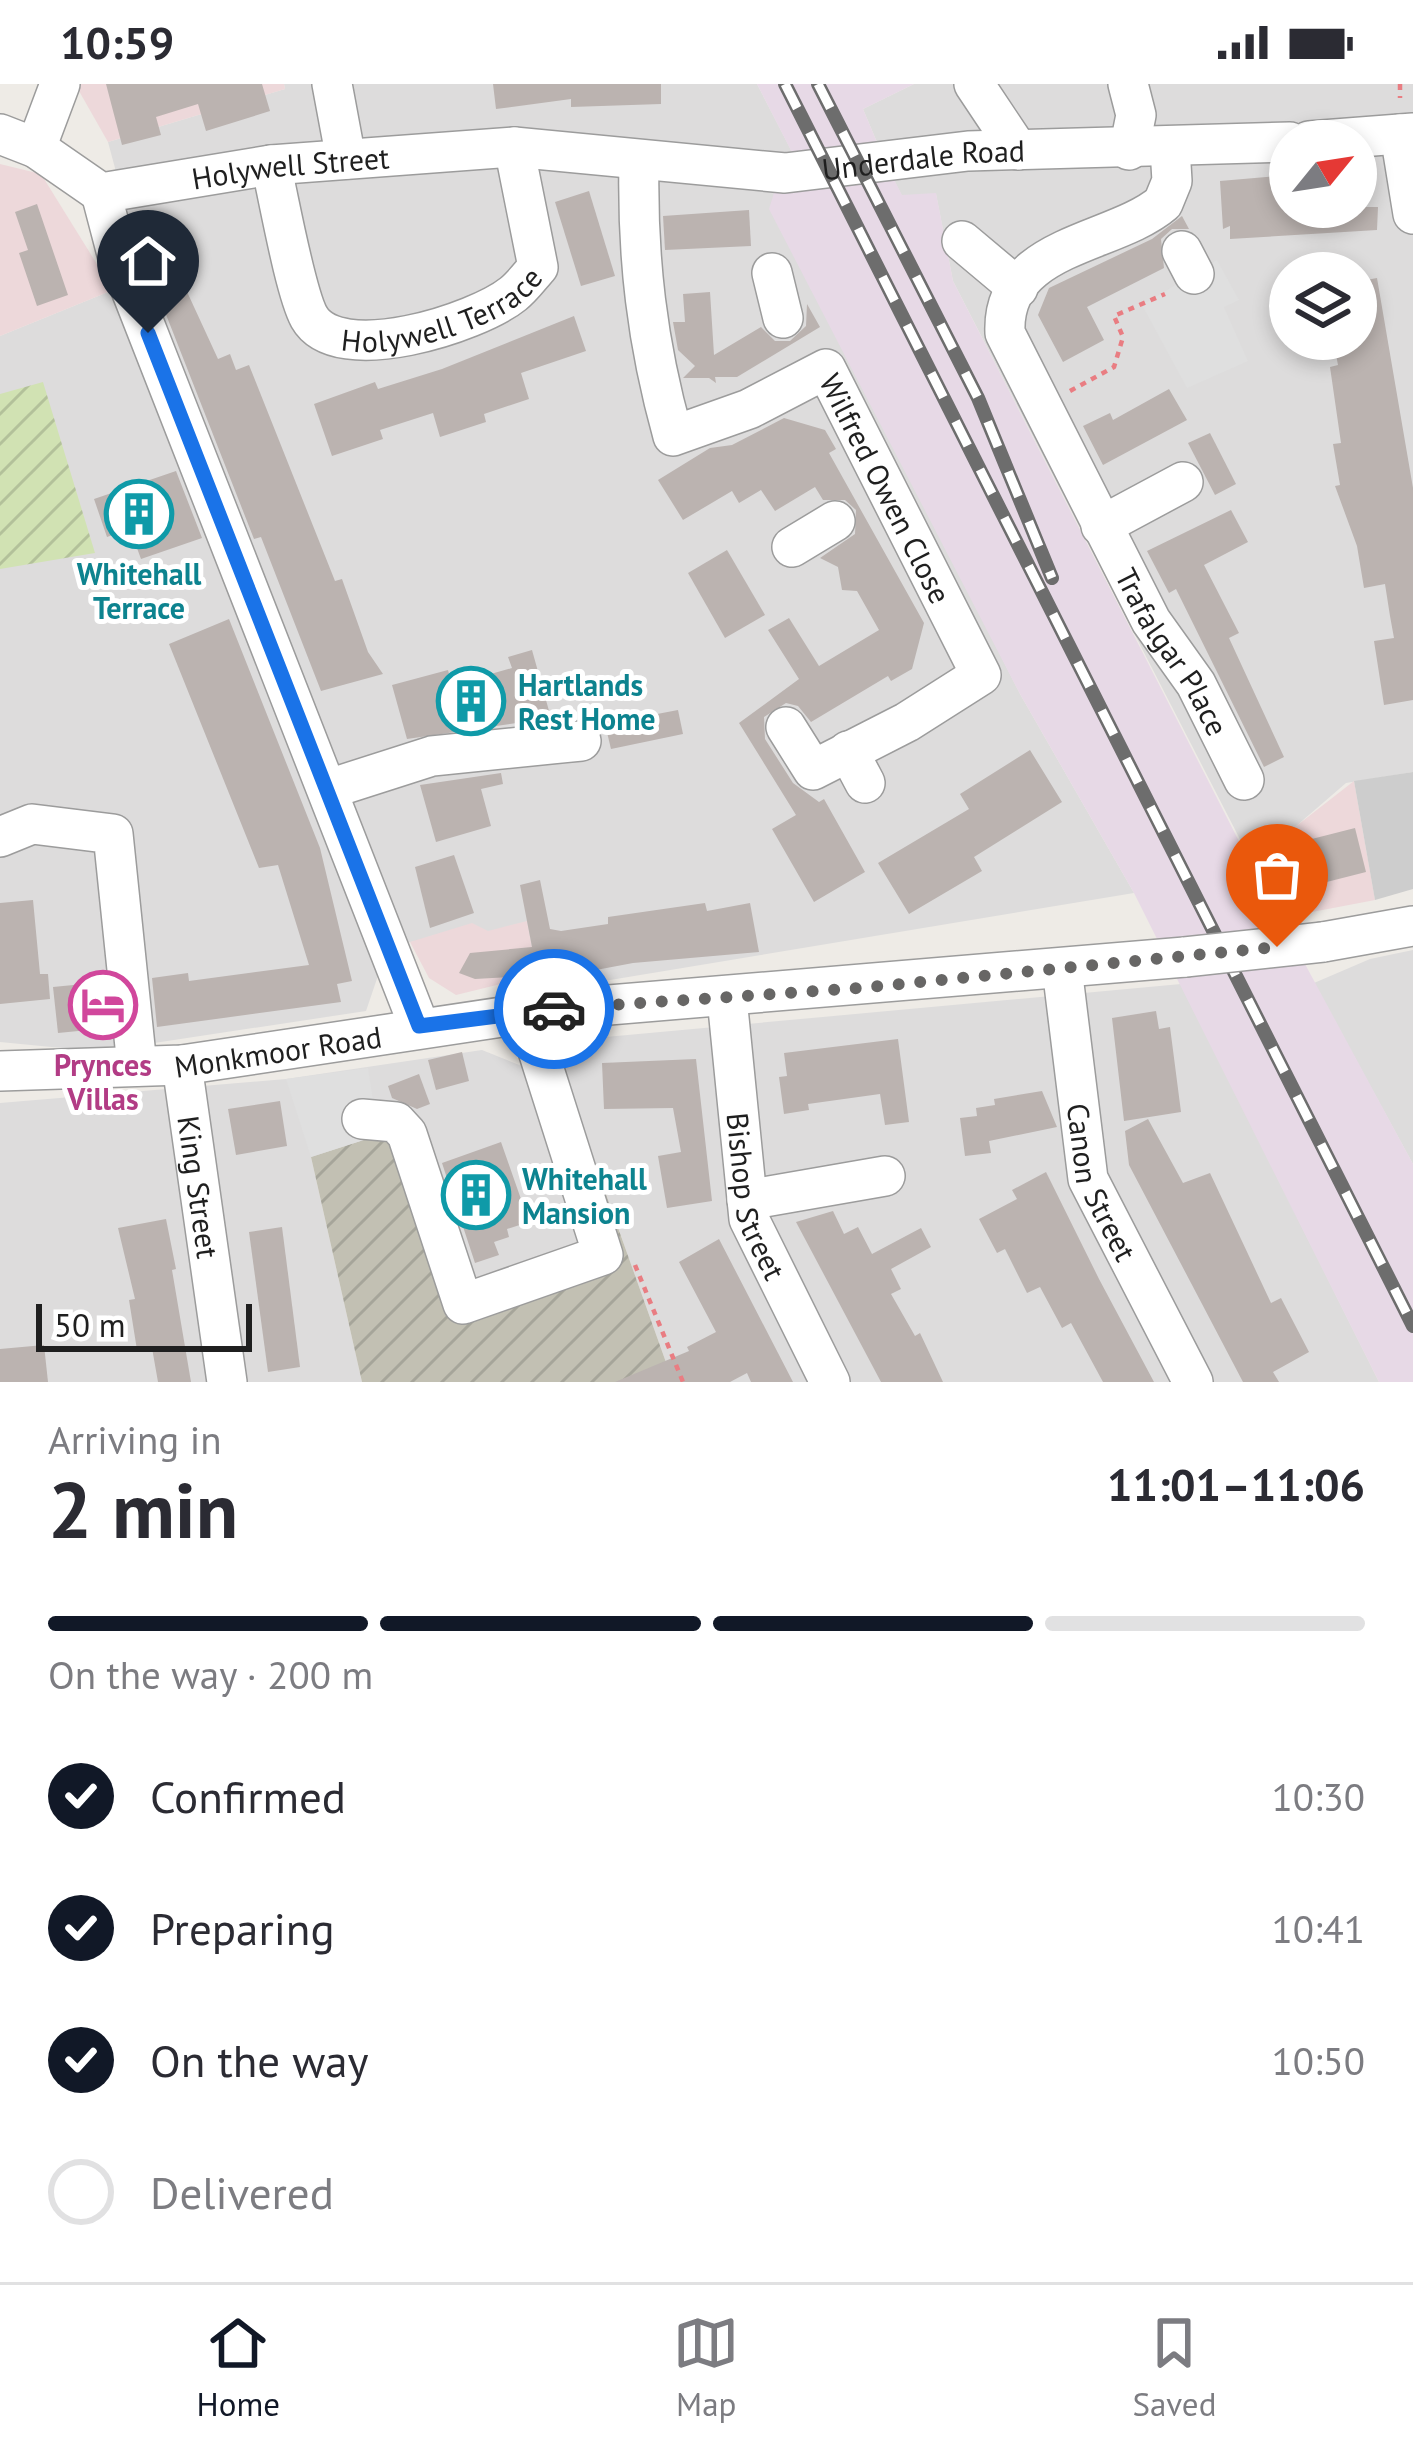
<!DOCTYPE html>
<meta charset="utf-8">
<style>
body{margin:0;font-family:"PT Sans",sans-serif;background:#f2f2f3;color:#2b2b33;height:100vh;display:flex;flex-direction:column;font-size:45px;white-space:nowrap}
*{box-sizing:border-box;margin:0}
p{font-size:39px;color:#7c7c81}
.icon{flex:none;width:66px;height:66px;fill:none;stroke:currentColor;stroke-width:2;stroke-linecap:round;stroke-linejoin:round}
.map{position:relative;height:1298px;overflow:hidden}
.side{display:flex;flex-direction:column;background:#fff;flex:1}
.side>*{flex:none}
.needle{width:78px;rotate:60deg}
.tools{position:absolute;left:1269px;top:36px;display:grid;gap:24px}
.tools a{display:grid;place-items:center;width:108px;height:108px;border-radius:50%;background:#fff;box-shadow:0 6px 18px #0003;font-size:60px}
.scale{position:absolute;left:36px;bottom:30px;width:216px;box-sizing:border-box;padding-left:12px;border:6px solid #1f1f1f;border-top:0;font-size:33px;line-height:42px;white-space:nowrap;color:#1f1f1f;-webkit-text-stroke:9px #fff;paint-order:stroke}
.pin{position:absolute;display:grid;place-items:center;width:102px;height:102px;color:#fff;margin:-123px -51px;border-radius:50% 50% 50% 0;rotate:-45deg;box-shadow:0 0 12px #0007}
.pin .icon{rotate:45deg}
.courier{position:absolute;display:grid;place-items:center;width:120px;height:120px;margin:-60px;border:9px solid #1a73e8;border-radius:50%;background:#fff;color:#222;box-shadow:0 3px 15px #0007}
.headline em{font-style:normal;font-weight:600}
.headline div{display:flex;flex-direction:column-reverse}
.headline{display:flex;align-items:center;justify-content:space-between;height:204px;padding:0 48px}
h1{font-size:78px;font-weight:600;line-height:90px}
.bar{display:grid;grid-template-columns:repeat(4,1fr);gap:18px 12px;align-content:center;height:144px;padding:0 48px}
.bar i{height:15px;border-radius:9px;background:#e1e1e2}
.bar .selected{background:#111827}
.bar p{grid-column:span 4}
ol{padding:0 48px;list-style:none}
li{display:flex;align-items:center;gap:36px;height:132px}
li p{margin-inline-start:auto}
li .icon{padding:12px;border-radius:50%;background:#111827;color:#fff;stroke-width:4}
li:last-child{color:#7c7c81}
li i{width:66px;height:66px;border:6px solid #e1e1e2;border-radius:50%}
.status{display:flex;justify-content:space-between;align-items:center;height:84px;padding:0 60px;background:#fff;direction:ltr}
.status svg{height:33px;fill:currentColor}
.dock{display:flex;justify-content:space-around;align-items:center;height:168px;border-top:3px solid #e1e1e2;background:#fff;font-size:33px;color:#7c7c81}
.dock a{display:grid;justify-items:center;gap:6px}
.dock .selected{color:#111827}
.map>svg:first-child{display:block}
.residential{fill:#dddcdc;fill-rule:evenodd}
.commercial{fill:#edd8da}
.religious{fill:#cdcdcd}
.railway{fill:#e7d9e6}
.construction{fill:url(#construction-furrows)}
.garden{fill:url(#garden-furrows)}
.parking{fill:#dfdfdf}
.building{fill:#bbb3b0}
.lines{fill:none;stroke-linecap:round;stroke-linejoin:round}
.minor-casing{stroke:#9c9c9c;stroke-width:42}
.path{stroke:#e97d82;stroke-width:4.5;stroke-dasharray:6 6;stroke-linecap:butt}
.minor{stroke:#fff;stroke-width:39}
.rail-casing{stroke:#6d6d6d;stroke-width:14}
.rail{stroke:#fff;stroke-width:9;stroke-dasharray:27;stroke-linecap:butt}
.minor-bridge-casing{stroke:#9c9c9c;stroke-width:42;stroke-linecap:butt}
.minor-bridge{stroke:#fff;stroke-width:39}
.done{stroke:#676665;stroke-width:12;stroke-dasharray:0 21.6}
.route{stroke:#1a73e8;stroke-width:15}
.labels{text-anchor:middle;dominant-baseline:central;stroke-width:10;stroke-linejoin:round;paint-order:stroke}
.street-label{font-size:30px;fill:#1f1f1f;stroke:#fff}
.culture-label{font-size:30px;font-weight:bold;fill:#0d838f;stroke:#fff;text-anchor:start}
.hotel-label{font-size:30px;font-weight:bold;fill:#b23c85;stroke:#fff}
</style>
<div class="status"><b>10:59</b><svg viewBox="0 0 49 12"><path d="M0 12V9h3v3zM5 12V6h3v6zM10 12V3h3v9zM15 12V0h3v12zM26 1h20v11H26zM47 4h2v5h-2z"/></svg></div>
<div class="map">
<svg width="1413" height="1298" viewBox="0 0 1413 1298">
<defs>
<pattern id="construction-furrows" width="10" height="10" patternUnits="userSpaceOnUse" patternTransform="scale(3)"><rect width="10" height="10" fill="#c2c0b3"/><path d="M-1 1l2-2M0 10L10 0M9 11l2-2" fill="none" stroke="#a6a59a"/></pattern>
<pattern id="garden-furrows" width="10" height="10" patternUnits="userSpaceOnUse" patternTransform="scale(3)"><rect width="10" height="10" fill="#d1e2b3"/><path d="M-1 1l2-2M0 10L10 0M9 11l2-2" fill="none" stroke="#b3c19a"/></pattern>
</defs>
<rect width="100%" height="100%" fill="#eeebe6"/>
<g class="residential">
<polygon points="284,0 757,0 805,93 907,386 1020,610 1134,809 598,898 569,891 543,896 544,890 488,848 410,858 383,877 366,927 141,961 72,965 0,958 0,252 113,206 133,151 108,58 285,5"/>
<path d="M 914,0 L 1413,0 L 1413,688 L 1346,699 L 1295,743 L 1312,828 L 1281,835 L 953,197 L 936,110 L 902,112 L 887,82 L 863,25 ZM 1290,57 L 1356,57 L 1356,123 L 1290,123 ZM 1290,189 L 1356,189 L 1356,255 L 1290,255 Z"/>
<polygon points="1413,866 1413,1080 1314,899 1370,875"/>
<polygon points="1181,900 1379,1298 673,1298 560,981 562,957"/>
<polygon points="482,966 524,983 582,1140 576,1165 477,1198 311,1073 362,1298 0,1298 0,1019 286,995"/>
</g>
<g class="commercial">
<polygon points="75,0 284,0 285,5 108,58"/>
<polygon points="0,80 41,90 113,206 0,252"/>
<polygon points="1354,697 1375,816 1312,828 1295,743"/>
<polygon points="527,837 537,891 456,911 429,894 410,858 472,839 488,847"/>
</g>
<polygon class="religious" points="1413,688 1413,805 1375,816 1354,697"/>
<polygon class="railway" points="757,0 914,0 863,25 887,82 902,111 936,109 953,197 1245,769 1413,1080 1413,1298 1379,1298 1134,809 1020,610 769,125 777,99 804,92"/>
<polygon class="construction" points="560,981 673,1298 362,1298 311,1073 407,1042 460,1192 478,1198 575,1165 582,1140"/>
<polygon class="garden" points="43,298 95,469 0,485 0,310"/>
<g class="parking">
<polygon points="1217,176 1239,216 1224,223 1248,277 1187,304 1142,221"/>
<polygon points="368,984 375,1029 407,1042 311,1073 286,995"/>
</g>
<g class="building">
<polygon points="106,0 262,0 270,27 206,47 198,20 156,33 161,51 122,61"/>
<polygon points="493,0 661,0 661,20 571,23 571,15 496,25"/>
<polygon points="1290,91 1290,123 1378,123 1377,146 1230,155 1230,142 1223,145 1220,97"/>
<polygon points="589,107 615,192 581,202 555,118"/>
<polygon points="37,120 68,211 37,222 19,169 28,166 15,128"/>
<polygon points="749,126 751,162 665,166 663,132"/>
<polygon points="1182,132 1189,145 1172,145 1161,155 1164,184 1087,223 1104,256 1063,278 1038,231 1049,204 1152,155"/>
<polygon points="171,173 218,275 230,270 236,286 249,281 335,497 342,495 368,568 383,590 321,607 261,453 254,455 147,182"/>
<polygon points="1377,194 1413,404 1413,616 1384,621 1374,557 1394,554 1390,532 1385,500 1364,504 1357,462 1335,402 1340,401 1333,360 1341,359 1330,283 1338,281 1333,255 1356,255 1356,198"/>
<polygon points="710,208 714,271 761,243 775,257 790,257 806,242 807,220 820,243 737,293 715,293 716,299 709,294 683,294 695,282 678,266 673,238 685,238 683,210"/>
<polygon points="574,232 586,267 521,289 529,315 484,330 486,338 440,353 433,329 380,346 383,355 332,372 314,320 375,298 378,305 442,285"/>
<polygon points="1169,305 1187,336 1103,381 1083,342 1110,329 1113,336"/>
<polygon points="784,334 825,346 836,365 829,369 924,539 912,585 891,597 888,592 811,638 798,622 786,619 764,633 765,655 793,699 819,718 824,715 865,788 814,818 772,745 796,731 739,639 799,595 768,546 789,534 819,582 879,546 857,507 842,506 838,483 820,474 855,450 856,426 845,416 823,416 815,403 775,427 761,406 739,419 732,407 683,436 658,396 710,364 732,361"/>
<polygon points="1210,349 1236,400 1215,411 1188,359"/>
<polygon points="176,387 202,454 141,475 130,445 107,453 94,415"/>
<polygon points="1231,426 1248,458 1204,481 1239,549 1229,554 1284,673 1264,683 1176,505 1169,509 1147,467"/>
<polygon points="727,466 765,531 725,554 688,489"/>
<polygon points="229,535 320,764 352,897 337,900 341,918 157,943 152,894 188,889 189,897 309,881 278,781 259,784 169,560"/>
<polygon points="532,566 551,634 407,655 392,601 448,586 452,601 512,584 508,573"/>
<polygon points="678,626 683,650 611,665 605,640"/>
<polygon points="1030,666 1062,718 974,773 982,787 909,830 878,779 969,725 960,710"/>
<polygon points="501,689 503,700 481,705 491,742 436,758 420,701"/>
<polygon points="1355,744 1366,788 1311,802 1300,758"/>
<polygon points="454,771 474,829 430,844 415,783"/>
<polygon points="540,796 550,845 561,847 608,840 608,833 705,819 707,827 750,819 759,868 633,879 543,896 544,891 475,895 459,889 470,869 532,863 520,801"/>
<polygon points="33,816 40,890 48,890 50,915 0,920 0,819"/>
<polygon points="104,898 109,944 58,949 53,903"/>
<polygon points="1156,927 1159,945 1170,943 1181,1028 1124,1037 1112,934"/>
<polygon points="898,955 909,1038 885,1041 880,1010 808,1020 809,1026 784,1030 779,993 787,992 784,969"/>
<polygon points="462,968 469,997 436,1006 428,976"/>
<polygon points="696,975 712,1117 667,1124 658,1072 681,1068 673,1024 604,1025 602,979"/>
<polygon points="419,990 430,1020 417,1025 392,1014 388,1002"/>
<polygon points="1042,1007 1057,1043 989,1057 991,1069 965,1072 960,1034 977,1032 976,1024 995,1021 994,1015"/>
<polygon points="280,1017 287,1062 236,1071 228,1025"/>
<polygon points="1148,1035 1183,1099 1210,1089 1271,1219 1281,1214 1309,1268 1273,1288 1279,1298 1243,1298 1129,1081 1125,1047"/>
<polygon points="501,1058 529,1138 507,1145 509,1153 494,1158 499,1171 475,1179 442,1079"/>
<polygon points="1046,1088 1099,1195 1154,1298 1103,1298 1071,1239 1062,1244 1040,1203 1027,1209 1005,1165 997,1169 979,1135 1017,1115 1012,1106"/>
<polygon points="833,1127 844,1150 858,1143 872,1170 921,1144 931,1163 891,1185 901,1205 891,1210 915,1252 920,1249 943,1298 881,1298 796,1138"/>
<polygon points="166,1135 176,1185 172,1186 191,1298 158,1298 152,1264 137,1266 129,1216 135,1215 118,1144"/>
<polygon points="282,1143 300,1283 268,1288 249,1148"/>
<polygon points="719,1155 793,1298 751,1298 747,1289 730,1298 615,1298 689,1267 687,1263 716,1248 679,1178"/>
<polygon points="44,1261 48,1298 0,1298 0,1265"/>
</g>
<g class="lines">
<g class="minor-casing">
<g id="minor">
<polyline points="332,0 346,75"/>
<polyline points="974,0 1018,66"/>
<polyline points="1128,0 1136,31 1129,66"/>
<path id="s1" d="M 0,50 L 36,64 L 101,109 L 271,81 L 514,63 L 785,89 L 968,67 L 1290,58"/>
<polyline points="1400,50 1413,130"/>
<polyline points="1309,57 1413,49"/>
<polyline points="36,64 60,0"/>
<path id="s2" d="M 1170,64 L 1172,97 L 1163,119 C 1114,161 1001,160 1005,249 L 1151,537 L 1196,600 L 1244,696"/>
<path id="s3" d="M 639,77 C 637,174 647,259 673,352 L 749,325 L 826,285 L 981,591 L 907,638 L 813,686 L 786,643"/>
<path id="s4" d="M 271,81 C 279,115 295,207 309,233 C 338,284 477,239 513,210 C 522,203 530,192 538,183 L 514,63"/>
<polyline points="101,109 117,170 419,942"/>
<polyline points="962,157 1018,204"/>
<polyline points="1182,167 1194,190"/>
<polyline points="772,189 783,234"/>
<polyline points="1101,442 1183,398"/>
<polyline points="792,463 835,437"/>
<polyline points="848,667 865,699"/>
<polyline points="329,705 432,672 581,657"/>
<polyline points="0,753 32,740 113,750 137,982"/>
<polyline points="1323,858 1413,842"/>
<path id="s5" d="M 1062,884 L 1088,1095 L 1193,1298"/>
<path id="s6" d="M 727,914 L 749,1135 L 830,1298"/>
<path id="s7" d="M 182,981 L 227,1298"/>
<path id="s8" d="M 0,987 L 182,981 L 549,926 L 1185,873"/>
<polyline points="362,1035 396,1038 407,1050 463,1220 603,1171 526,929"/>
<polyline points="747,1116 885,1092"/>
</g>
</g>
<g class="path">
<polyline points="1400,0 1400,14"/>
<polyline points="1070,307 1114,283 1123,253 1114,232 1165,210"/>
<polyline points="635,1181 683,1298"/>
</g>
<use href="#minor" class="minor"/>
<g class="rail-casing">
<g id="rail">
<polyline points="785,0 1413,1242"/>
<polyline points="818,0 978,314 1052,494"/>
</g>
</g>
<use href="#rail" class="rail"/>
<g class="minor-bridge-casing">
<polyline id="minor-bridge" points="1185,873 1323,858"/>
</g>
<use href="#minor-bridge" class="minor-bridge"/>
</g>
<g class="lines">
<polyline class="done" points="554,925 860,904 1277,863"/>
<polyline class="route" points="148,249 419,942 554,925"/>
</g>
<defs>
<g id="building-ring" transform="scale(3.45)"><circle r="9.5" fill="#fff" stroke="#0f9aa8" stroke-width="1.5"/><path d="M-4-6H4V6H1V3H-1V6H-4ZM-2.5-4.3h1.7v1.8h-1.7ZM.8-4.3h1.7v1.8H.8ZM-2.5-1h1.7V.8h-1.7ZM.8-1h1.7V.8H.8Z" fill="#0f9aa8"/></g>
<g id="hotel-ring" transform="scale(3.45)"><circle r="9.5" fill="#fff" stroke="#d1479c" stroke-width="1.5"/><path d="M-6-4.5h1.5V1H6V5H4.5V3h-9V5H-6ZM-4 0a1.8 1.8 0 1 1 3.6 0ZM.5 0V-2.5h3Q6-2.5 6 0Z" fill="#d1479c"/></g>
</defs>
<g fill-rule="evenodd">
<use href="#building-ring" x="139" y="430"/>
<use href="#building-ring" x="471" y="617"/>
<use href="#hotel-ring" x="103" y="921"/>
<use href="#building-ring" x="476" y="1111"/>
</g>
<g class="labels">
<g class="street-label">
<text stroke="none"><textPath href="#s1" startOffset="945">Underdale Road</textPath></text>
<text stroke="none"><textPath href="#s1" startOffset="309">Holywell Street</textPath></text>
<text stroke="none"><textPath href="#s4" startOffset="303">Holywell Terrace</textPath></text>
<text stroke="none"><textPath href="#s3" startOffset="579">Wilfred Owen Close</textPath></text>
<text stroke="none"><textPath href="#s2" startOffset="636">Trafalgar Place</textPath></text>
<text stroke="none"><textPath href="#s8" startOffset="279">Monkmoor Road</textPath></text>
<text stroke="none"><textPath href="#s5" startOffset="219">Canon Street</textPath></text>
<text stroke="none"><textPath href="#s7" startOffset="123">King Street</textPath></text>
<text stroke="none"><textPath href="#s6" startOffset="201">Bishop Street</textPath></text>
</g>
<g class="culture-label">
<text x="139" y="489" text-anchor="middle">Whitehall<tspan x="139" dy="34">Terrace</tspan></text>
<text x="518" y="600">Hartlands<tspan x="518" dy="34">Rest Home</tspan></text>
<text x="522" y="1094">Whitehall<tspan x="522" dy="34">Mansion</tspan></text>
</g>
<g class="hotel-label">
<text x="103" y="980">Prynces<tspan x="103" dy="34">Villas</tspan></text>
</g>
</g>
</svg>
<div class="tools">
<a><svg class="needle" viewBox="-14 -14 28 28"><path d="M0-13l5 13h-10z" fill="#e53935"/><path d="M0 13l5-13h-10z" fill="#7c7c81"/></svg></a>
<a><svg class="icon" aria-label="layers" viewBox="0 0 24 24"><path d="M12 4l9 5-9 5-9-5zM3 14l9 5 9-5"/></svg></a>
</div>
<div class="scale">50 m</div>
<div class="pin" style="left:1277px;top:863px;background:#ea580c"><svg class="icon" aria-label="bag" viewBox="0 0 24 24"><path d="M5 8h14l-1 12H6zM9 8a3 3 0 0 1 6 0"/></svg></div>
<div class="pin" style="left:148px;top:249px;background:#1f2937"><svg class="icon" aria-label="home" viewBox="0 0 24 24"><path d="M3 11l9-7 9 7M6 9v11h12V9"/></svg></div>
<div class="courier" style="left:554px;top:925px"><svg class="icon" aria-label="car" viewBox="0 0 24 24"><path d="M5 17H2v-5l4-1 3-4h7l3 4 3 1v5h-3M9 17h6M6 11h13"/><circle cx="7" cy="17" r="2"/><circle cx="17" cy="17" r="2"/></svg></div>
</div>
<section class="side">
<div class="headline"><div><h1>2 min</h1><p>Arriving in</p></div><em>11:01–11:06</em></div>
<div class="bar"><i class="selected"></i><i class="selected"></i><i class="selected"></i><i></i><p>On the way · 200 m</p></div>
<ol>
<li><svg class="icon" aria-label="check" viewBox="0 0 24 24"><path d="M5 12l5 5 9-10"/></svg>Confirmed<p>10:30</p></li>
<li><svg class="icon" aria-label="check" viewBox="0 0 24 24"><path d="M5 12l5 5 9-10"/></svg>Preparing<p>10:41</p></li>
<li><svg class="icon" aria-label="check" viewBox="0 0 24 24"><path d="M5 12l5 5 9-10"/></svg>On the way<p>10:50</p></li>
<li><i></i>Delivered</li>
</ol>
</section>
<nav class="dock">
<a class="selected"><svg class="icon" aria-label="home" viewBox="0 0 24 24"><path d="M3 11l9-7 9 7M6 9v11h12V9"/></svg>Home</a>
<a><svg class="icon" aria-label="map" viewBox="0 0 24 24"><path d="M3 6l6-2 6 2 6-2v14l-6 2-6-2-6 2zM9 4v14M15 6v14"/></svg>Map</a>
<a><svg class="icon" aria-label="saved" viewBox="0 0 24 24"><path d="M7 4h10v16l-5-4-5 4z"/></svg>Saved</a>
</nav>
